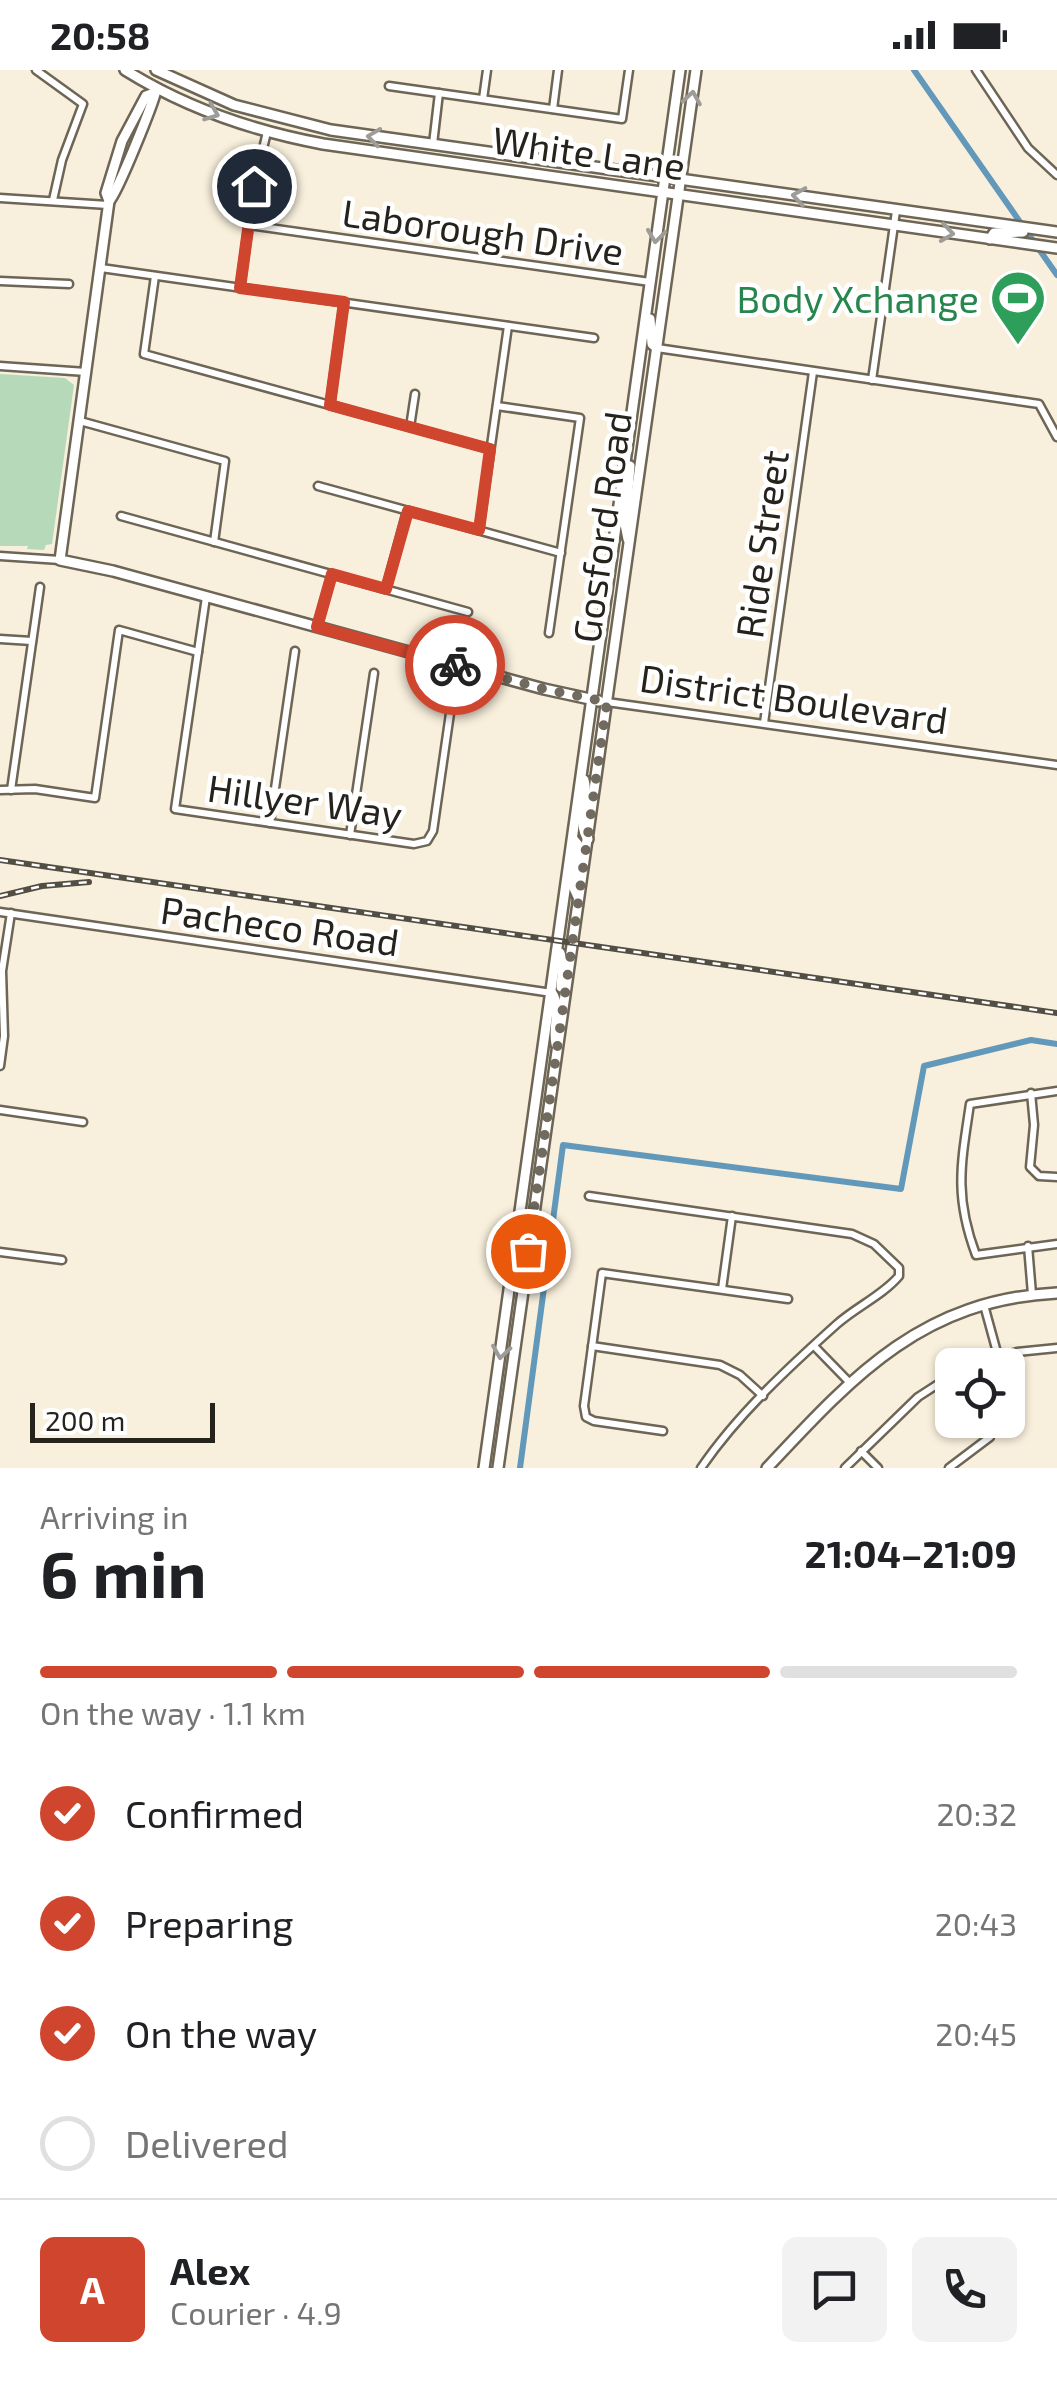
<!DOCTYPE html>
<meta charset="utf-8">
<style>
body{margin:0;font-family:"Exo 2",sans-serif;background:#f2f2f2;color:#202124;height:100vh;display:flex;flex-direction:column;font-size:38px;white-space:nowrap}
*{box-sizing:border-box;margin:0}
p{font-size:32px;color:#757577}
.icon{flex:none;width:55px;height:55px;fill:none;stroke:currentColor;stroke-width:2;stroke-linecap:round;stroke-linejoin:round}
.map{position:relative;height:1398px;overflow:hidden}
.panel{display:flex;flex-direction:column;background:#fff;flex:1}
.panel>*{flex:none}
.fabs{position:absolute;left:935px;top:1278px;display:grid;gap:20px}
.fabs a{display:grid;place-items:center;width:90px;height:90px;border-radius:15px;background:#fff;box-shadow:0 2px 8px #0004;font-size:50px}
.scale{position:absolute;left:30px;bottom:25px;width:185px;box-sizing:border-box;padding-left:10px;border:5px solid #26231c;border-top:0;font-size:28px;line-height:35px;white-space:nowrap;color:#26231c;-webkit-text-stroke:8px #fff;paint-order:stroke}
.pin{position:absolute;display:grid;place-items:center;width:85px;height:85px;color:#fff;margin:-42px;border:5px solid #fff;border-radius:50%;box-shadow:0 2px 10px #0007}
.courier{position:absolute;display:grid;place-items:center;width:100px;height:100px;margin:-50px;border:8px solid #d0452e;border-radius:50%;background:#fff;color:#222;box-shadow:0 2px 12px #0007}
.headline em{font-style:normal;font-weight:700}
.headline div{display:flex;flex-direction:column-reverse}
.headline{display:flex;align-items:center;justify-content:space-between;height:170px;padding:0 40px}
h1{font-size:65px;font-weight:700;line-height:75px}
.bar{display:grid;grid-template-columns:repeat(4,1fr);gap:15px 10px;align-content:center;height:120px;padding:0 40px}
.bar i{height:12px;border-radius:8px;background:#e0e0e0}
.bar .current{background:#d0452e}
.bar p{grid-column:span 4}
.line{display:flex;align-items:center;gap:25px;padding:0 40px;border-top:2px solid #e0e0e0}
.line div{flex:1}
.round{display:grid;place-items:center;flex:none;width:105px;height:105px;border-radius:15px;background:#f2f2f2}
ol{padding:0 40px;list-style:none}
li{display:flex;align-items:center;gap:30px;height:110px}
li p{margin-inline-start:auto}
li .icon{padding:10px;border-radius:50%;background:#d0452e;color:#fff;stroke-width:4}
li:last-child{color:#757577}
li i{width:55px;height:55px;border:5px solid #e0e0e0;border-radius:50%}
.status{display:flex;justify-content:space-between;align-items:center;height:70px;padding:0 50px;background:#fff;direction:ltr}
.status svg{height:28px;fill:currentColor}
.map>svg:first-child{display:block}
.green{fill:#b6dab9}
.lines{fill:none;stroke-linecap:round;stroke-linejoin:round}
.canal{stroke:#6298b9;stroke-width:6}
.street-casing{stroke:#6d6555;stroke-width:11}
.secondary-casing{stroke:#6d6555;stroke-width:14}
.street{stroke:#fff;stroke-width:6}
.secondary{stroke:#fff;stroke-width:9}
.rail-casing{stroke:#524e44;stroke-width:6}
.rail{stroke:#fff;stroke-width:2.5;stroke-dasharray:8;stroke-linecap:butt}
.oneway{stroke:#9d9c99}
.done{stroke:#706a5f;stroke-width:10;stroke-dasharray:0 18}
.route{stroke:#d0452e;stroke-width:12}
.labels{text-anchor:middle;dominant-baseline:central;stroke-width:9;stroke-linejoin:round;paint-order:stroke}
.street-label{font-size:38px;fill:#26231c;stroke:#fff}
.leisure-label{font-size:38px;fill:#27864d;stroke:#fff;text-anchor:end}
</style>
<div class="status"><b>20:58</b><svg viewBox="0 0 49 12"><path d="M0 12V9h3v3zM5 12V6h3v6zM10 12V3h3v9zM15 12V0h3v12zM26 1h20v11H26zM47 4h2v5h-2z"/></svg></div>
<div class="map">
<svg width="1057" height="1398" viewBox="0 0 1057 1398">
<rect width="100%" height="100%" fill="#f8efdc"/>
<polygon class="green" points="0,304 65,308 74,315 52,474 46,475 44,480 27,479 28,476 0,476"/>
<g class="lines">
<g class="canal">
<polyline points="914,0 1057,205"/>
<polyline points="520,1398 563,1075 901,1119 924,996 1031,970 1057,974"/>
</g>
<g class="street-casing">
<g id="street">
<polyline points="36,0 83,34 62,90 53,130"/>
<polyline points="976,0 1028,78 1057,105"/>
<polyline points="389,16 622,49 629,0"/>
<polyline points="483,29 487,0"/>
<polyline points="553,39 558,0"/>
<polyline points="433,74 439,23"/>
<polyline points="0,128 108,135"/>
<polyline points="249,155 650,212"/>
<polyline points="101,198 594,268"/>
<polyline points="155,206 144,284 490,379"/>
<polyline points="0,211 69,214"/>
<polyline points="240,218 254,116 267,62"/>
<polyline points="657,278 1039,334 1057,367"/>
<polyline points="0,296 86,302"/>
<polyline points="872,310 896,141"/>
<polyline points="330,335 344,232"/>
<polyline points="497,336 580,348 549,563"/>
<polyline points="80,351 225,391 214,472"/>
<polyline points="410,357 415,324"/>
<polyline points="318,416 561,483"/>
<polyline points="121,446 468,542"/>
<polyline points="479,460 508,256"/>
<polyline points="0,486 60,490"/>
<polyline points="386,519 407,441"/>
<polyline points="206,527 175,739 414,774 427,771 433,761 457,595"/>
<polyline points="317,557 332,504"/>
<polyline points="0,569 32,571"/>
<polyline points="607,632 1057,695"/>
<polyline points="764,653 813,302"/>
<polyline points="0,720 35,719 95,728 119,560 198,582"/>
<polyline points="11,720 40,517"/>
<polyline points="270,753 295,581"/>
<polyline points="350,765 374,603"/>
<polyline points="0,842 552,923"/>
<polyline points="0,996 4,966 2,901 11,843"/>
<path d="M 1057,1021 L 970,1034 C 961,1094 954,1126 976,1185 L 1057,1174"/>
<polyline points="1031,1023 1034,1055 1030,1097 1039,1106 1057,1107"/>
<polyline points="0,1040 83,1052"/>
<path d="M 589,1126 L 852,1164 L 874,1174 L 899,1198 L 899,1206 C 883,1225 856,1237 837,1254 C 789,1297 737,1345 701,1398"/>
<polyline points="1028,1176 1032,1224"/>
<polyline points="0,1182 62,1190"/>
<polyline points="722,1219 732,1146"/>
<polyline points="984,1235 998,1286"/>
<polyline points="592,1276 720,1295 740,1305 763,1326"/>
<polyline points="814,1276 850,1313"/>
<polyline points="973,1295 1017,1282 1057,1278"/>
<polyline points="663,1361 594,1351 586,1347 584,1336 602,1203 788,1229"/>
<polyline points="861,1381 878,1398"/>
<polyline points="845,1398 918,1327 952,1305"/>
<polyline points="949,1398 990,1367"/>
</g>
</g>
<g class="secondary-casing">
<g id="secondary">
<path d="M 125,0 C 186,38 253,61 323,74 L 1057,178"/>
<polyline points="156,0 234,35 331,60 1057,162"/>
<polyline points="154,23 146,26 122,71 106,123 109,131 60,490 113,501 544,619 599,631"/>
<path d="M 109,131 C 118,121 153,34 156,20"/>
<polyline points="990,169 994,163 1023,162"/>
<polyline points="650,249 652,274 657,278"/>
<polyline points="628,469 625,454 630,396"/>
<path d="M 584,710 C 590,729 576,753 588,769"/>
<polyline points="573,769 578,775 573,816 578,827"/>
<polyline points="560,883 563,894 561,917"/>
<path d="M 552,923 C 562,938 552,956 556,974"/>
<polyline points="484,1398 680,0"/>
<polyline points="498,1398 696,0"/>
<path d="M 767,1398 C 854,1305 922,1230 1057,1223"/>
</g>
</g>
<use href="#street" class="street"/>
<use href="#secondary" class="secondary"/>
<g class="rail-casing">
<g id="rail">
<polyline points="0,790 1057,943"/>
<polyline points="0,826 42,816 89,812"/>
</g>
</g>
<use href="#rail" class="rail"/>
</g>
<defs><path id="oneway-chevron" d="M-2-3.5L2.5 0L-2 3.5" fill="none" stroke-width="1.6" stroke-linecap="round" stroke-linejoin="round" transform="scale(2.5)"/></defs>
<g class="oneway">
<use href="#oneway-chevron" transform="translate(692 28) rotate(-81)"/>
<use href="#oneway-chevron" transform="translate(212 43) rotate(21)"/>
<use href="#oneway-chevron" transform="translate(374 67) rotate(-172)"/>
<use href="#oneway-chevron" transform="translate(799 126) rotate(-171)"/>
<use href="#oneway-chevron" transform="translate(947 163) rotate(8)"/>
<use href="#oneway-chevron" transform="translate(656 166) rotate(97)"/>
<use href="#oneway-chevron" transform="translate(501 1282) rotate(98)"/>
</g>
<g class="lines">
<polyline class="done" points="455,595 544,619 607,632 528,1181"/>
<polyline class="route" points="254,116 240,218 344,232 330,335 490,379 479,460 408,441 386,519 332,504 317,557 455,595"/>
</g>
<defs>
<g id="stadium-pin" transform="scale(2.875)"><path d="M0 17L-7.5 6A9.5 9.5 0 1 1 7.5 6Z" fill="#2e9e5b" stroke="#fff"/><path d="M0-5a6.5 5 0 1 0 0 10a6.5 5 0 1 0 0-10ZM-3.5-1.8h7v3.6h-7Z" fill="#fff"/></g>
</defs>
<g fill-rule="evenodd">
<use href="#stadium-pin" x="1018" y="228"/>
</g>
<g class="labels">
<g class="street-label">
<text transform="translate(589 82) rotate(8)">White Lane</text>
<text transform="translate(483 161) rotate(8)">Laborough Drive</text>
<text transform="translate(601 457) rotate(-82)">Gosford Road</text>
<text transform="translate(761 474) rotate(-82)">Ride Street</text>
<text transform="translate(794 628) rotate(8)">District Boulevard</text>
<text transform="translate(305 730) rotate(8)">Hillyer Way</text>
<text transform="translate(280 855) rotate(8)">Pacheco Road</text>
</g>
<g class="leisure-label">
<text x="979" y="228">Body Xchange</text>
</g>
</g>
</svg>
<div class="fabs">
<a><svg class="icon" aria-label="locate" viewBox="0 0 24 24"><circle cx="12" cy="12" r="6"/><path d="M12 2v4M12 18v4M2 12h4M18 12h4"/></svg></a>
</div>
<div class="scale">200 m</div>
<div class="pin" style="left:528px;top:1181px;background:#ea580c"><svg class="icon" aria-label="bag" viewBox="0 0 24 24"><path d="M5 8h14l-1 12H6zM9 8a3 3 0 0 1 6 0"/></svg></div>
<div class="pin" style="left:254px;top:116px;background:#1f2937"><svg class="icon" aria-label="home" viewBox="0 0 24 24"><path d="M3 11l9-7 9 7M6 9v11h12V9"/></svg></div>
<div class="courier" style="left:455px;top:595px"><svg class="icon" aria-label="bike" viewBox="0 0 24 24"><circle cx="6" cy="16" r="4"/><circle cx="18" cy="16" r="4"/><path d="M6 16l4-8h5l3 8M10 8l3 8H6M13 5h3"/></svg></div>
</div>
<section class="panel">
<div class="headline"><div><h1>6 min</h1><p>Arriving in</p></div><em>21:04–21:09</em></div>
<div class="bar"><i class="current"></i><i class="current"></i><i class="current"></i><i></i><p>On the way · 1.1 km</p></div>
<ol>
<li><svg class="icon" aria-label="check" viewBox="0 0 24 24"><path d="M5 12l5 5 9-10"/></svg>Confirmed<p>20:32</p></li>
<li><svg class="icon" aria-label="check" viewBox="0 0 24 24"><path d="M5 12l5 5 9-10"/></svg>Preparing<p>20:43</p></li>
<li><svg class="icon" aria-label="check" viewBox="0 0 24 24"><path d="M5 12l5 5 9-10"/></svg>On the way<p>20:45</p></li>
<li><i></i>Delivered</li>
</ol>
<div class="line" style="height:180px"><b class="round" style="background:#d0452e;color:#fff">A</b><div><b>Alex</b><p>Courier · 4.9</p></div><a class="round"><svg class="icon" aria-label="chat" viewBox="0 0 24 24"><path d="M4 5h16v11H9l-5 4z"/></svg></a><a class="round"><svg class="icon" aria-label="phone" viewBox="0 0 24 24"><path d="M5 4h4l2 5-3 2q2 4 5 5l2-3 5 2v4C11 20 4 13 5 4z"/></svg></a></div>
</section>
